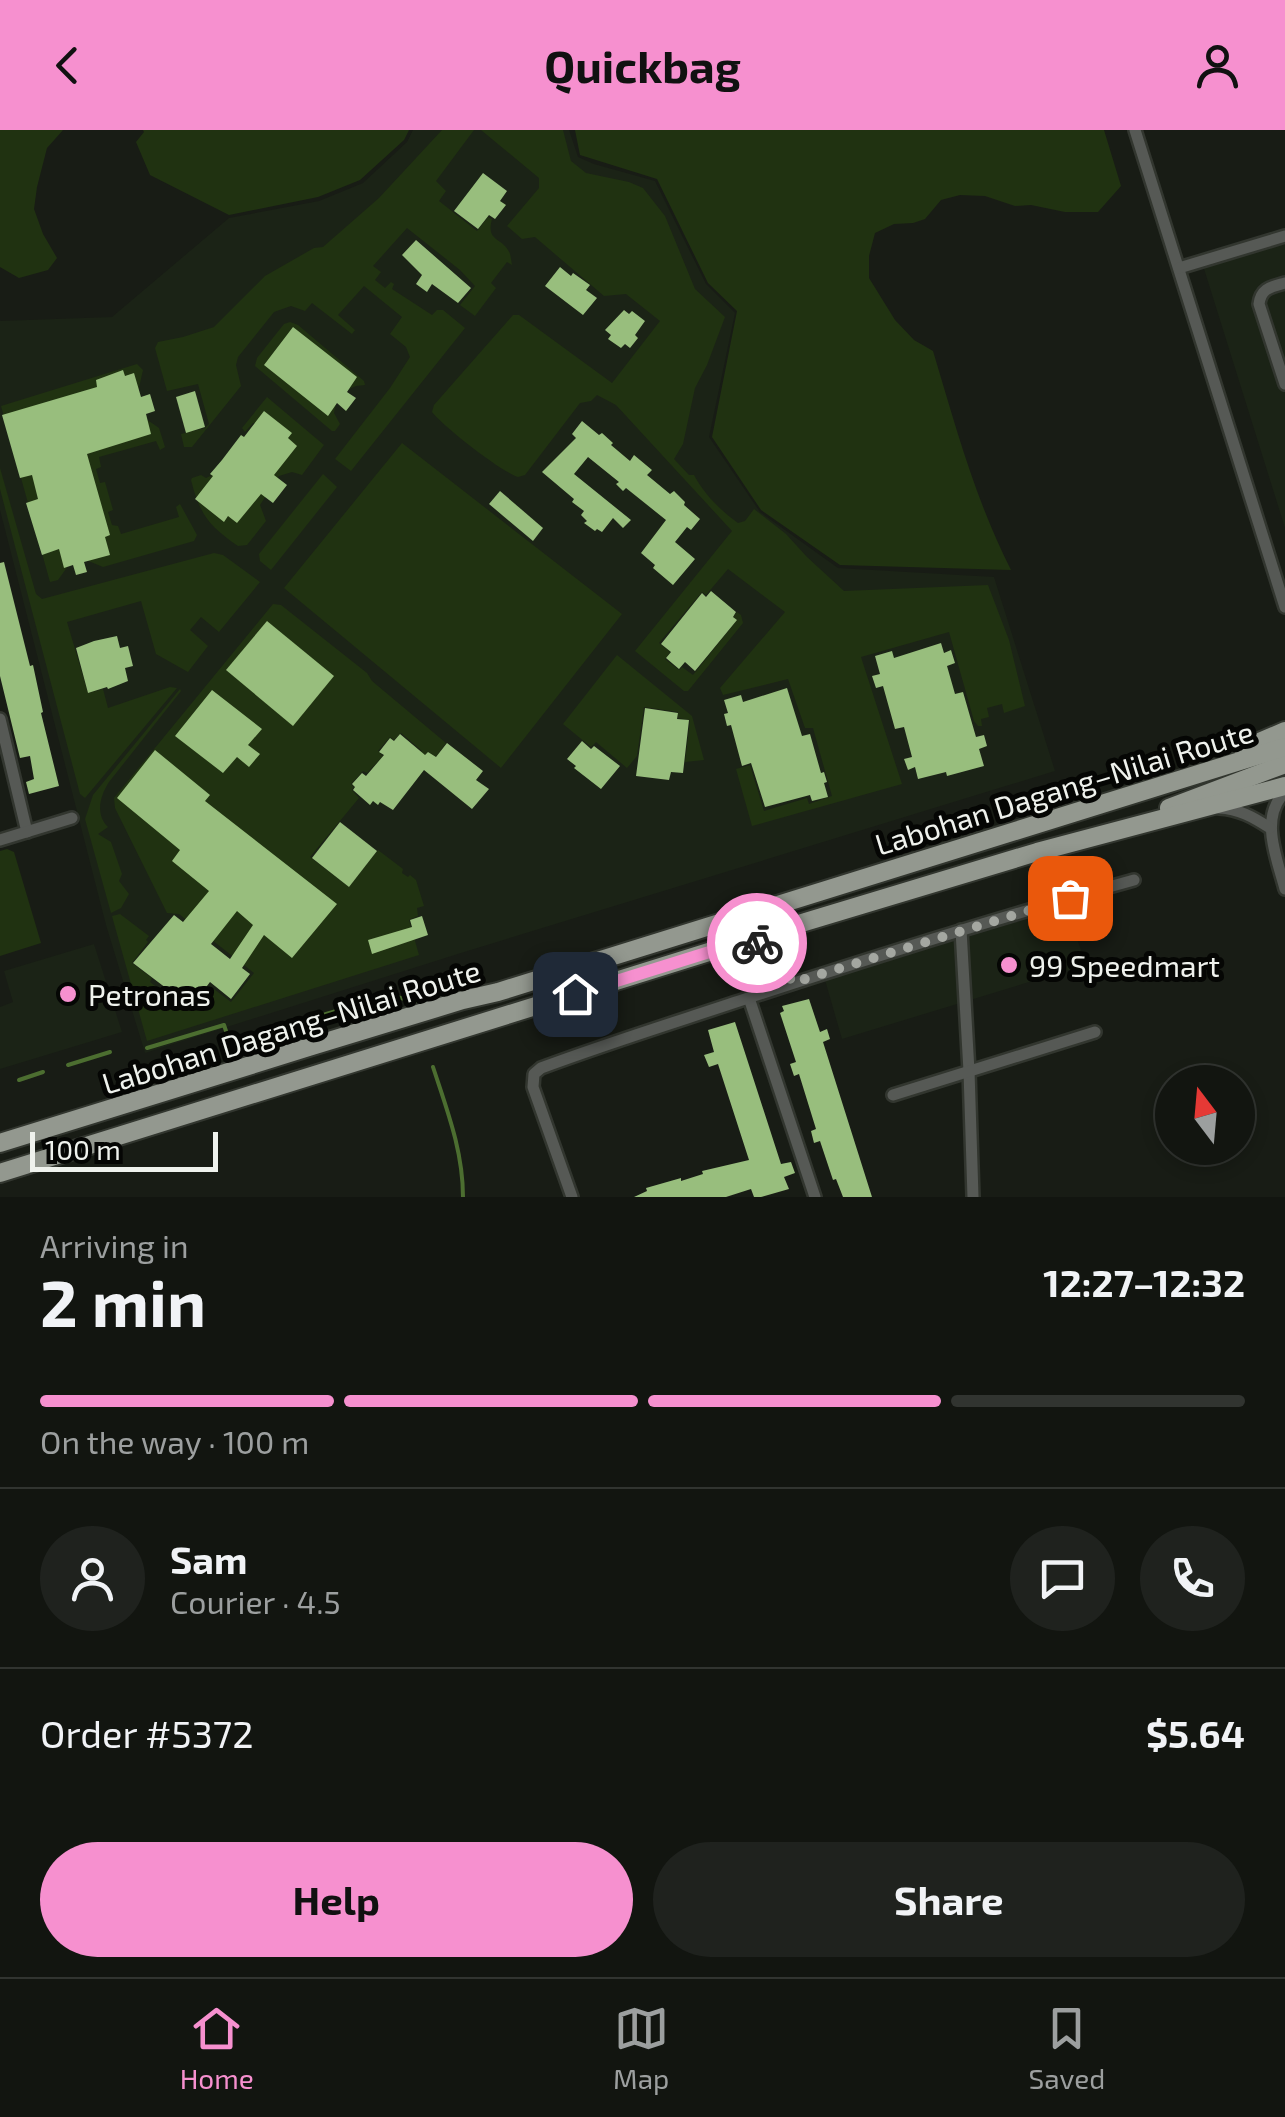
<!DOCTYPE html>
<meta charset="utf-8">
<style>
body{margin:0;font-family:"Exo 2",sans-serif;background:#1f221e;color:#f1f3f6;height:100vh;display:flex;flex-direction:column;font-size:38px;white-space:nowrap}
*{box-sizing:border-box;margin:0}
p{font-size:32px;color:#9c9f9f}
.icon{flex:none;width:55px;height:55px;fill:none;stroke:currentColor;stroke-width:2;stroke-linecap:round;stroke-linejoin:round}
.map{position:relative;height:1067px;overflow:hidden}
.panel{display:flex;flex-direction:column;background:#121510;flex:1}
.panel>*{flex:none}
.needle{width:65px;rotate:344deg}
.buttons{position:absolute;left:1155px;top:935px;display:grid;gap:20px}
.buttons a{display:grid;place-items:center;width:100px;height:100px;border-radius:50%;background:#121510;box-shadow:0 5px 15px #0003,0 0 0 2px #313430;font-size:50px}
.scale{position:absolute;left:30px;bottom:25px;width:188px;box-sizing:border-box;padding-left:10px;border:5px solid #eff2ed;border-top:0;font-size:28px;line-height:35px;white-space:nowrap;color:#eff2ed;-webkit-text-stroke:8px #050604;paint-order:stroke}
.pin{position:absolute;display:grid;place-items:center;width:85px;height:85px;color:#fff;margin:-42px;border-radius:20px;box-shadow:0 5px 15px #0006}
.courier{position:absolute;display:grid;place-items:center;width:100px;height:100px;margin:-50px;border:8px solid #f690cf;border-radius:50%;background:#fff;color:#222;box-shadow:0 2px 12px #0007}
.overview em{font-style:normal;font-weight:700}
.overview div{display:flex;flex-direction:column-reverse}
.overview{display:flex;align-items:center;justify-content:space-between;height:170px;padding:0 40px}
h1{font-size:65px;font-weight:700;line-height:75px}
.bar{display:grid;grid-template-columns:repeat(4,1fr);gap:15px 10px;align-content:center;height:120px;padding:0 40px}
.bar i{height:12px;border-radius:8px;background:#313430}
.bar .selected{background:#f690cf}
.bar p{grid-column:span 4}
.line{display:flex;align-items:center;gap:25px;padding:0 40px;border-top:2px solid #313430}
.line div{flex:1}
.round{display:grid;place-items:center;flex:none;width:105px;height:105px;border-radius:52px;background:#1f221e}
.cta{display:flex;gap:20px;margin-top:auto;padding:20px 40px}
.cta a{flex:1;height:115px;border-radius:60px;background:#f690cf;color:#111;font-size:40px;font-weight:700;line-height:115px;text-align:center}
.cta a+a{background:#1f221e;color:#f1f3f6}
header{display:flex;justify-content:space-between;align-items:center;height:130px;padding:0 40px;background:#f690cf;color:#111;font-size:45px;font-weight:700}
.menu{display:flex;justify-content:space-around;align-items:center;height:140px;border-top:2px solid #313430;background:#121510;font-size:28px;color:#9c9f9f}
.menu a{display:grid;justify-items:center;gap:5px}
.menu .selected{color:#f690cf}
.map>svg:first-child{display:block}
.built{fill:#1b2316}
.green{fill:#203211}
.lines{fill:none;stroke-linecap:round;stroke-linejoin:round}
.stream{stroke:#4c6e30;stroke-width:4}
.building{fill:#98be7d;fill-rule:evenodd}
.minor-casing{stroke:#32362f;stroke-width:16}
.primary-casing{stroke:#32362f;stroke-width:22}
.minor{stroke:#565955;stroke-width:11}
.primary{stroke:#93988f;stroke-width:18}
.done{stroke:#a4a7a1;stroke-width:10;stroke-dasharray:0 18}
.route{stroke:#f690cf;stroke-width:12}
.poi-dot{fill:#f690cf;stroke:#050604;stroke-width:4}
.labels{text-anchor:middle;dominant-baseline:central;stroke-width:10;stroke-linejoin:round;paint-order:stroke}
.street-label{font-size:30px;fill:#eff2ed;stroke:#050604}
.poi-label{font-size:30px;fill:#eff2ed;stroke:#050604;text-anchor:start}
</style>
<header><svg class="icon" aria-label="back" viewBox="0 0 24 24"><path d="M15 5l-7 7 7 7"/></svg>Quickbag<svg class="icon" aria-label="person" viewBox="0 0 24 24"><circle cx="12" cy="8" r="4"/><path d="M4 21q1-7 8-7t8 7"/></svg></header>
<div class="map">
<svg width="1285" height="1067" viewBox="0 0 1285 1067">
<rect width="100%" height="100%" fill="#181c15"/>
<g class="built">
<polygon points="413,0 569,0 578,27 594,34 655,51 706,154 735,183 709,307 760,382 838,438 994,447 1055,641 461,823 145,923 106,795 0,380 0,191 112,187 229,88 319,71 363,53 407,12"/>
<polygon points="1285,100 1285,398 1200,126"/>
<polygon points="1066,777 1083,826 1082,836 842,909 825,850"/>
<polygon points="94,814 122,902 0,939 0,877 13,872 4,841"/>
</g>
<g class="green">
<polygon points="0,0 63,0 47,18 37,57 34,79 43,104 57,128 48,140 19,148 0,137"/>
<polygon points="143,0 409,0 404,10 360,50 318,67 229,85 150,45 136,12 144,2"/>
<path d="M 442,0 L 474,0 L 436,51 L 446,61 L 439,71 L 477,101 L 488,87 L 492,89 C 486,111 500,107 508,120 C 511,124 511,130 512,135 L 507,132 L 491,153 L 496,158 L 475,186 L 460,175 L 475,156 L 460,140 L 407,98 L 373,136 L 381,142 L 375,150 L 385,158 L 391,152 L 394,154 L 392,159 L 432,185 L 437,180 L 443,180 L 465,198 L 351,341 L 335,329 L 390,258 L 410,227 L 406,217 L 390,204 L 402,187 L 364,156 L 338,185 L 355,200 L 352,204 L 312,173 L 305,181 L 291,176 L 274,182 L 238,227 L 236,235 L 241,256 L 192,317 L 184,317 L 181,304 L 205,298 L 209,294 L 198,254 L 167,261 L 155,218 L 158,212 L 183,207 L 214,197 L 265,146 L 314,118 L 323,117 L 379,68 Z"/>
<path d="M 481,0 L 563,0 L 571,31 L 586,43 L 629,52 L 643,58 L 665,86 L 695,159 L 725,187 L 707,235 L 695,258 L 683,314 L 674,329 L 689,345 L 694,345 C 704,364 721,381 738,393 L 745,391 L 754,379 L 786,404 L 807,427 L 844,461 L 988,455 L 1009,510 L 1025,576 L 1004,583 L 1002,574 L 987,578 L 989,587 L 981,589 L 982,596 L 978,596 L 974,591 L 949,502 L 861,527 L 902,654 L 752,696 L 736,639 L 750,635 L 764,681 L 807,668 L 809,674 L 832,666 L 813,598 L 805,598 L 788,549 L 723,565 L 720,558 L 785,482 L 728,439 L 706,465 L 702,462 L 659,513 L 670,522 L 665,529 L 679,540 L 682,537 L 693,545 L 737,490 L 733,487 L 737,482 L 741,485 L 743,493 L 688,561 L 684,561 L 635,521 L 732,401 L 616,275 L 597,265 L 591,271 L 580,273 L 525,345 L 518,347 C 500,341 444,297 432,282 L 434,275 L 513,185 L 519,185 L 612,253 L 660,191 L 626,164 L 604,166 L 535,107 L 522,109 L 507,96 L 539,58 L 539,48 Z"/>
<path d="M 575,0 L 1104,0 L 1121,56 L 1098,82 L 1065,82 L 1031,75 L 1015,76 L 985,66 L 960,65 L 941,70 L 925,89 L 913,93 L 894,94 L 875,103 L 869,126 L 869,148 L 895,190 L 914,210 L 933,221 C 956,297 975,369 1011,440 L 840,435 L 761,380 L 712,307 L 737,181 L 708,153 L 657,49 L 580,25 Z"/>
<polygon points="290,192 298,195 364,251 365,255 356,256 338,264 334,283 340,294 335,301 332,301 255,236 257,228 284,194"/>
<polygon points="137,234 143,240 138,262 146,289 159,298 165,317 160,320 156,311 99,327 101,337 96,339 100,353 105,352 113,380 108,382 112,395 118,396 121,404 179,387 176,377 180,374 197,405 194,411 103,437 86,430 68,436 58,450 50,452 1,276"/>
<path d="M 267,267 L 324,315 L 302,345 L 292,342 L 279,346 L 260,375 L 266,391 L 247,415 L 238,416 C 209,396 200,385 191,350 L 192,348 L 201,345 L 206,348 L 226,338 L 259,294 L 253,293 L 245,302 L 242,298 Z"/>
<polygon points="402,313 622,484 501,638 284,458"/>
<polygon points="0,338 36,464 42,469 214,423 223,425 260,452 219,502 201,487 190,500 208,516 188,542 156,524 141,471 67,492 88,563 103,559 108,578 170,557 177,558 85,668 80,664 0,359"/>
<polygon points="323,344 337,357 271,440 260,431 259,424"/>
<polygon points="273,474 281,475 367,543 372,551 446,613 436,627 428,622 420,632 416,628 422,621 401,603 394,610 390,607 378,621 383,626 367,643 363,641 351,654 354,657 352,660 359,668 310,727 349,757 378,720 403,739 402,743 408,747 410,745 416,750 424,776 417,778 418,786 409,790 419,825 147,911 112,786 120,784 149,806 146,810 148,812 132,833 152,848 150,852 188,881 210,856 231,872 254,843 179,784 167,783 115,678 114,668"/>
<polygon points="617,525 692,586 704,630 685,632 690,590 678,588 678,582 644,577 637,626 627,638 596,612 591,617 563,594"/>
<path d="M 180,559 L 181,561 L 109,652 C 100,666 95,684 108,697 L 98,704 L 111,712 L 122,744 L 119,751 L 129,764 L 121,778 L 111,783 L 85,689 L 93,665 Z"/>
<polygon points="7,719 14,722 41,813 0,826 0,721"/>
</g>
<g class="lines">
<g class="stream">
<polyline points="147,918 224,895 230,913 389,865 421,873"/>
<polyline points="68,935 110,922"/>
<path d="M 433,937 C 447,980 463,1021 463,1067"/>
<polyline points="19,950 43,942"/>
</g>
</g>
<g class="building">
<polygon points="483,43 507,61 500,71 506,75 495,89 489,85 478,99 454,81"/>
<polygon points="416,110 471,158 458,173 432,154 427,162 416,154 422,145 402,125"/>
<polygon points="560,137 571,146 573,143 590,155 586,160 597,168 583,185 545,156"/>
<polygon points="624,180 629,184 632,181 645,191 635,205 638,208 630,218 625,214 621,218 608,209 611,205 605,200"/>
<polygon points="293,197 357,247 347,262 356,268 346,281 337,273 328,286 264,235"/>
<polygon points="123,240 125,246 134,243 141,267 150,264 155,281 146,284 151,304 87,324 110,405 105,407 110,425 84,432 87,442 76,445 73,435 64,438 59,419 42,425 26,373 38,369 32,345 20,348 2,285 97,257 96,250"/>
<polygon points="195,261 205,297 186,303 176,267"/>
<polygon points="264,281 292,303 288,308 297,316 274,345 287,355 273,373 261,364 237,393 228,386 224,392 195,369 213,346 210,344 222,330 241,305 244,307"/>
<polygon points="582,291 599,305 602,303 613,313 611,315 630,331 634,325 652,340 647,345 670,364 674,361 685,372 684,375 700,389 691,400 687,397 675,412 695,429 673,455 653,438 655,435 641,423 666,390 626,358 623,361 616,354 619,352 588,327 574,344 631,390 623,398 613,388 602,402 597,399 595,401 584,393 587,391 581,385 584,381 572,372 574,369 542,342 576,308 572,304"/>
<polygon points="500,361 543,398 533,411 489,374"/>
<polygon points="4,432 30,536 33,535 43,582 41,583 59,656 29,664 26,652 34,649 30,626 20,628 0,546 0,433"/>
<polygon points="711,461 736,482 733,487 737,490 695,541 685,532 679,539 666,528 671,522 661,514 702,463 706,467"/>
<polygon points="267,491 334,546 293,596 226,540"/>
<polygon points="117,506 120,518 128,516 133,536 125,538 128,551 108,559 107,557 88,563 76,518 94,511"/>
<polygon points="941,513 944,523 951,520 955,533 947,536 955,564 963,562 976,607 984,605 987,616 979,619 984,636 947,646 946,642 918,649 915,637 908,640 904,629 912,627 904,597 895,599 883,556 876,558 872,546 880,544 875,526 892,521 894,528"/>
<polygon points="787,558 802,606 810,604 821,643 824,642 827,652 824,653 828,667 812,671 810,665 765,677 751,633 742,636 731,595 727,596 724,584 728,583 724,570 741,565 743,572"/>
<polygon points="212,560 262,599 248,615 260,624 249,637 237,627 223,643 175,606"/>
<polygon points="645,578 678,583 677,589 689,590 683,643 671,642 669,650 636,646"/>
<polygon points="400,604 425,625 428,622 436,627 447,613 483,641 476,650 489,659 472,679 424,640 393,680 380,672 378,675 373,671 370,675 353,660 355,657 352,654 362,643 366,646 384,625 379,622 390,608 394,611"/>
<polygon points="582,611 591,619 594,616 620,636 601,659 574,638 576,636 567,629"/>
<path d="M 155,620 L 210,665 L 205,671 L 337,774 L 292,828 L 264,805 L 242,838 L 250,844 L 231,869 L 210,852 L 191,877 L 133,833 L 174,785 L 183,792 L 209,761 L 172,731 L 180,720 L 117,668 ZM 237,781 L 253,795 L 230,829 L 211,814 Z"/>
<polygon points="340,692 377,721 349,757 312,728"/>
<polygon points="422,786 428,805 372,824 368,810 412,797 410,790"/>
<polygon points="809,869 820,902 827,899 830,909 823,912 872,1067 843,1067 836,1049 833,1050 820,1011 814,1013 811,1001 816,999 799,944 794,946 790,934 796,932 780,883 784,881 782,876"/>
<polygon points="735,892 781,1034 791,1032 795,1043 784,1047 789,1059 761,1067 754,1067 751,1059 726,1067 634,1067 647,1061 646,1058 681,1048 681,1051 703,1044 702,1041 749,1030 718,934 709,937 704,925 714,922 708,900"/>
</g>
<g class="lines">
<g class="minor-casing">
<g id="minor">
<polyline points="1135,0 1285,477"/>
<polyline points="1179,138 1285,106"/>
<path d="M 1285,153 C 1271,157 1261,158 1259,174 L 1285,254"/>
<polyline points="0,589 27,702"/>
<path d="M 1285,662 C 1259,688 1277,728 1285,759"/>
<path d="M 1219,678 C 1239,679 1253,687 1270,698"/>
<polyline points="0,710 72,688"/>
<polyline points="961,800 969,941 973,1067"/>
<polyline points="777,817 792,853"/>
<polyline points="749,868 815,1067"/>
<polyline points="893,965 1095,902"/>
<path d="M 572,1067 L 533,957 L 534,944 L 541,938 C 608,913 676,892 745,869 C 874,827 1003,786 1134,750"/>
</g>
</g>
<g class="primary-casing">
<g id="primary">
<polyline points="1243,619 1285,601"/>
<polyline points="1169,678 1285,634"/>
<polyline points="0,1013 309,917 463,870 498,862 1285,617"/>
<polyline points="0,1043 805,792 1037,722 1285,656"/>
</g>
</g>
<use href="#minor" class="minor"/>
<use href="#primary" class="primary"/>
</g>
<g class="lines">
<polyline class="done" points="757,813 777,818 792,853 1070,768"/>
<polyline class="route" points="575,864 735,814 757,813"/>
</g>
<g class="poi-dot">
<circle cx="1009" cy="835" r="10"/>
<circle cx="68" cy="864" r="10"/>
</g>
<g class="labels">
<g class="street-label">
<text transform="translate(1064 657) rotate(-17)">Labohan Dagang–Nilai Route</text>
<text transform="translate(291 896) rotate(-17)">Labohan Dagang–Nilai Route</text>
</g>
<g class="poi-label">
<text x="1029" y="835">99 Speedmart</text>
<text x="88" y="864">Petronas</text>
</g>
</g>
</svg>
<div class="buttons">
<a><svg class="needle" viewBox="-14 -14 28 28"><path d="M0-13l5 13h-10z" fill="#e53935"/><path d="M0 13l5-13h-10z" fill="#9c9f9f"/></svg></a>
</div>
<div class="scale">100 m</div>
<div class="pin" style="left:1070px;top:768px;background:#ea580c"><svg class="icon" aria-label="bag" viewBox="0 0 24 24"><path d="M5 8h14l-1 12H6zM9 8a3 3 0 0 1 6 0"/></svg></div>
<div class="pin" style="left:575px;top:864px;background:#1f2937"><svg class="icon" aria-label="home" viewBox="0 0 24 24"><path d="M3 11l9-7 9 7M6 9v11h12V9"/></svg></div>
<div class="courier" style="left:757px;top:813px"><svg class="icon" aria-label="bike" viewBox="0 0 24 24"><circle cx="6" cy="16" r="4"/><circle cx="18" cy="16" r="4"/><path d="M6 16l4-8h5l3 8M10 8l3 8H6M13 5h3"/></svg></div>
</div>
<section class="panel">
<div class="overview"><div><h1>2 min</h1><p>Arriving in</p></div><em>12:27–12:32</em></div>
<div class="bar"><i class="selected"></i><i class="selected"></i><i class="selected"></i><i></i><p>On the way · 100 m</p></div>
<div class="line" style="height:180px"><a class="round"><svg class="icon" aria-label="person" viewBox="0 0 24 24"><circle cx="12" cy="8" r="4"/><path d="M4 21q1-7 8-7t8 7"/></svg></a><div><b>Sam</b><p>Courier · 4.5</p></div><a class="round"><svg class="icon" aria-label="chat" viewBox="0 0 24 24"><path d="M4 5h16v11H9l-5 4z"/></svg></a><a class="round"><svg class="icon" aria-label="phone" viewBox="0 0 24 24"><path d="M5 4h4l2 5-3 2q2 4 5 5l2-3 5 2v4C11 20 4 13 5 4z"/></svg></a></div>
<div class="line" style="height:130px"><div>Order #5372</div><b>$5.64</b></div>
<div class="cta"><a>Help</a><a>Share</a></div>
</section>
<nav class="menu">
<a class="selected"><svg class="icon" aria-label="home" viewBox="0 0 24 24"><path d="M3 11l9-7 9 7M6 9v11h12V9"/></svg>Home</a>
<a><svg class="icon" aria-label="map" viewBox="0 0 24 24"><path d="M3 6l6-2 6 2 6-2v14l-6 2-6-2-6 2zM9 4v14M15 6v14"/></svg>Map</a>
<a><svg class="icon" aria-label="saved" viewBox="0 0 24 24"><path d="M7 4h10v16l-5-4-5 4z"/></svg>Saved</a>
</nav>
